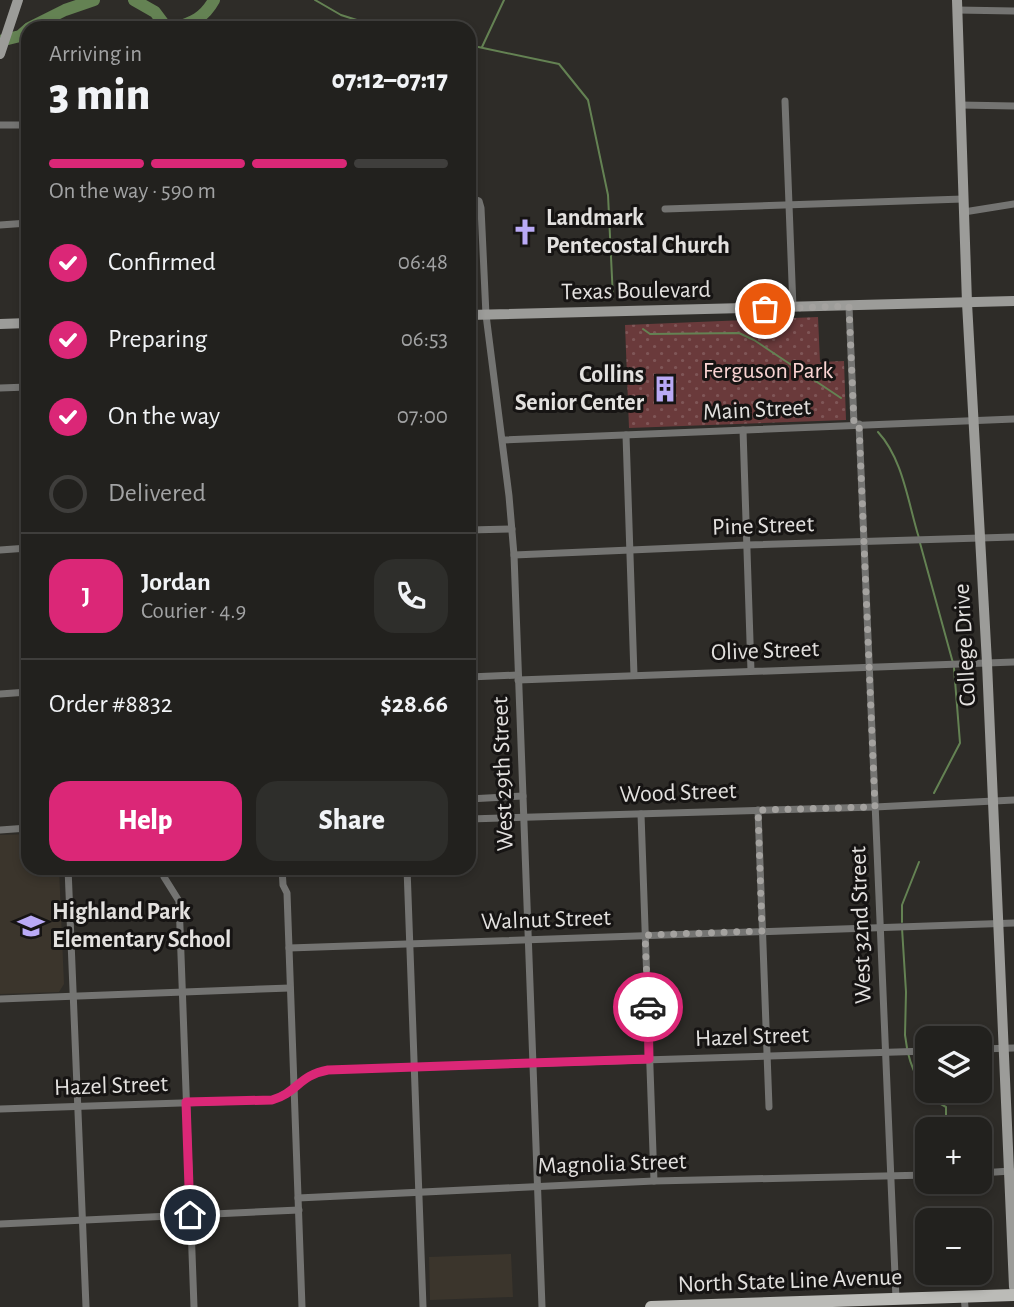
<!DOCTYPE html>
<meta charset="utf-8">
<style>
body{margin:0;font-family:"Alegreya Sans",sans-serif;background:#2e2e2b;color:#f1f3f6;height:100vh;display:flex;flex-direction:column;font-size:26px;white-space:nowrap}
*{box-sizing:border-box;margin:0}
p{font-size:23px;color:#a2a3a4}
.icon{flex:none;width:38px;height:38px;fill:none;stroke:currentColor;stroke-width:2;stroke-linecap:round;stroke-linejoin:round}
.map{position:relative;flex:1;overflow:hidden}
.side{position:absolute;left:21px;top:21px;width:455px;height:854px;display:flex;flex-direction:column;background:#22211e;border-radius:21px;box-shadow:0 4px 10px #0003,0 0 0 2px #3f3e3c}
.side>*{flex:none}
.fabs{position:absolute;left:915px;top:1026px;display:grid;gap:14px}
.fabs a{display:grid;place-items:center;width:77px;height:77px;border-radius:14px;background:#22211e;box-shadow:0 4px 10px #0003,0 0 0 2px #3f3e3c;font-size:35px}
.pin{position:absolute;display:grid;place-items:center;width:60px;height:60px;color:#fff;margin:-30px;border:4px solid #fff;border-radius:50%;box-shadow:0 2px 7px #0007}
.courier{position:absolute;display:grid;place-items:center;width:70px;height:70px;margin:-35px;border:5px solid #db2777;border-radius:50%;background:#fff;color:#222;box-shadow:0 2px 9px #0007}
.overview em{font-style:normal;font-weight:800}
.overview div{display:flex;flex-direction:column-reverse}
.overview{display:flex;align-items:center;justify-content:space-between;height:119px;padding:0 28px}
h1{font-size:46px;font-weight:800;line-height:52px}
.bar{display:grid;grid-template-columns:repeat(4,1fr);gap:10px 7px;align-content:center;height:84px;padding:0 28px}
.bar i{height:9px;border-radius:5px;background:#3f3e3c}
.bar .current{background:#db2777}
.bar p{grid-column:span 4}
.line{display:flex;align-items:center;gap:18px;padding:0 28px;border-top:2px solid #3f3e3c}
.line div{flex:1}
.round{display:grid;place-items:center;flex:none;width:74px;height:74px;border-radius:21px;background:#2e2e2b}
ol{padding:0 28px;list-style:none}
li{display:flex;align-items:center;gap:21px;height:77px}
li p{margin-inline-start:auto}
li .icon{padding:7px;border-radius:50%;background:#db2777;color:#fff;stroke-width:4}
li:last-child{color:#a2a3a4}
li i{width:38px;height:38px;border:4px solid #3f3e3c;border-radius:50%}
.primary-button{display:flex;gap:14px;margin-top:auto;padding:14px 28px}
.primary-button a{flex:1;height:80px;border-radius:21px;background:#db2777;color:#fff;font-size:28px;font-weight:800;line-height:80px;text-align:center}
.primary-button a+a{background:#2e2e2b;color:#f1f3f6}
.map>svg:first-child{display:block}
.built{fill:#3b352c}
.park{fill:url(#park-dots)}
.lines{fill:none;stroke-linecap:round;stroke-linejoin:round}
.stream{stroke:#648253;stroke-width:2}
.river{stroke:#648253;stroke-width:12}
.street{stroke:#747472;stroke-width:7}
.secondary{stroke:#9c9c99;stroke-width:10}
.primary{stroke:#bbbbb7;stroke-width:12}
.done{stroke:#a4a29f;stroke-width:7;stroke-dasharray:0 12.6}
.route{stroke:#db2777;stroke-width:9}
.labels{text-anchor:middle;dominant-baseline:central;stroke-width:6;stroke-linejoin:round;paint-order:stroke}
.poi-label{font-size:24px;font-weight:bold;fill:#e3e1df;stroke:#161413;text-anchor:start}
.street-label{font-size:24px;fill:#e3e1df;stroke:#161413}
.park-label{font-size:24px;fill:#f9d3d2;stroke:#161413}
</style>
<div class="map">
<svg width="1014" height="1307" viewBox="0 0 1014 1307">
<defs>
<pattern id="park-dots" width="8" height="8" patternUnits="userSpaceOnUse" patternTransform="scale(1.75)"><rect width="8" height="8" fill="#6a3a3b"/><path d="M2 2h.1M6 6h.1" fill="none" stroke="#7f5657" stroke-width="1.8" stroke-linecap="round"/></pattern>
</defs>
<rect width="100%" height="100%" fill="#2e2c28"/>
<g class="built">
<polygon points="28,834 28,868 59,868 64,984 59,992 0,994 0,835"/>
<polygon points="511,1254 513,1297 430,1300 429,1257"/>
</g>
<polygon class="park" points="818,317 820,362 844,361 846,420 629,428 625,325"/>
<g class="lines">
<g class="stream">
<polyline points="315,0 341,15 382,28"/>
<polyline points="469,45 559,64 588,100 608,195 613,298"/>
<polyline points="482,47 504,0"/>
<polyline points="643,329 650,334 739,333 754,340 841,398"/>
<path d="M 878,432 C 903,459 908,503 919,538"/>
<polyline points="920,543 953,663"/>
<polyline points="934,793 960,743 954,668"/>
<polyline points="902,922 902,905 919,862"/>
<polyline points="902,928 906,992 905,1035 907,1048"/>
<path d="M 908,1053 C 913,1074 926,1098 946,1107 L 946,1129"/>
</g>
<g class="river">
<polyline points="134,0 155,12 167,28"/>
<polyline points="29,28 65,10 94,0"/>
<path d="M 175,28 C 193,22 204,18 214,0"/>
<polyline points="0,41 20,36 28,29"/>
</g>
<g class="street">
<polyline points="957,10 1014,11"/>
<polyline points="785,101 793,308"/>
<polyline points="960,105 1014,106"/>
<polyline points="0,125 28,125"/>
<polyline points="469,197 479,201 481,208 486,315 509,496 514,555 542,1307"/>
<polyline points="665,209 963,199"/>
<polyline points="964,212 1014,204"/>
<polyline points="0,225 28,223"/>
<polyline points="849,306 854,424"/>
<polyline points="0,388 28,387"/>
<polyline points="859,424 896,1299"/>
<polyline points="743,430 751,671"/>
<polyline points="626,435 634,675"/>
<polyline points="503,440 1014,419"/>
<polyline points="469,530 512,529"/>
<polyline points="0,550 28,548"/>
<polyline points="514,555 747,545 1014,537"/>
<polyline points="469,677 518,675"/>
<polyline points="518,680 1014,662"/>
<polyline points="0,694 28,692"/>
<polyline points="469,799 523,796"/>
<polyline points="758,810 769,1107"/>
<polyline points="641,814 654,1181"/>
<polyline points="469,819 875,807 1014,800"/>
<polyline points="0,830 28,828"/>
<polyline points="68,868 86,1307"/>
<polyline points="163,868 164,877 179,901 194,1307"/>
<polyline points="282,868 283,885 287,893 289,948 302,1307"/>
<polyline points="407,868 423,1307"/>
<polyline points="289,948 1014,923"/>
<polyline points="0,999 290,988"/>
<polyline points="980,1049 1014,1048"/>
<path d="M 0,1109 L 272,1100 C 296,1093 300,1075 328,1070 L 928,1051"/>
<polyline points="980,1173 1011,1171"/>
<polyline points="298,1198 654,1181 928,1175"/>
<polyline points="0,1224 299,1210"/>
<polyline points="964,1296 965,1307"/>
</g>
<g class="secondary">
<polyline points="957,0 967,303 987,663 1014,1287"/>
<polyline points="0,54 18,0"/>
<polyline points="469,315 1014,301"/>
<polyline points="0,324 28,323"/>
</g>
<polyline class="primary" points="651,1307 1014,1295"/>
</g>
<g class="lines">
<polyline class="done" points="648,1007 645,935 762,931 758,810 875,807 859,424 854,424 849,306 765,309"/>
<path class="route" d="M 190,1215 L 186,1102 L 272,1100 C 297,1093 299,1075 328,1070 L 649,1059 L 648,1007"/>
</g>
<defs>
<g id="church-bare" transform="scale(2.1)"><path d="M-1.2-6h2.4v3.5h3.3v2.4h-3.3V6h-2.4V-.1h-3.3v-2.4h3.3Z" fill="#baaaf6" stroke="#161413" stroke-width="2.5" paint-order="stroke"/></g>
<g id="building-bare" transform="scale(2.1)"><path d="M-4-6H4V6H1V3H-1V6H-4ZM-2.5-4.3h1.7v1.8h-1.7ZM.8-4.3h1.7v1.8H.8ZM-2.5-1h1.7V.8h-1.7ZM.8-1h1.7V.8H.8Z" fill="#baaaf6" stroke="#161413" stroke-width="2.5" paint-order="stroke"/></g>
<g id="school-bare" transform="scale(2.1)"><path d="M0-5L7-2L0 1L-7-2ZM-4 1L0 2.5L4 1V4Q0 6-4 4Z" fill="#baaaf6" stroke="#161413" stroke-width="2.5" paint-order="stroke"/></g>
</defs>
<g fill-rule="evenodd">
<use href="#church-bare" x="525" y="232"/>
<use href="#building-bare" x="665" y="389"/>
<use href="#school-bare" x="31" y="926"/>
</g>
<g class="labels">
<g class="poi-label">
<text x="546" y="218">Landmark<tspan x="546" dy="28">Pentecostal Church</tspan></text>
<text x="644" y="375" text-anchor="end">Collins<tspan x="644" dy="28">Senior Center</tspan></text>
<text x="52" y="912">Highland Park<tspan x="52" dy="28">Elementary School</tspan></text>
</g>
<g class="street-label">
<text transform="translate(636 291) rotate(-1)">Texas Boulevard</text>
<text transform="translate(757 410) rotate(-3)">Main Street</text>
<text transform="translate(763 526) rotate(-2)">Pine Street</text>
<text transform="translate(965 645) rotate(-93)">College Drive</text>
<text transform="translate(765 651) rotate(-2)">Olive Street</text>
<text transform="translate(503 774) rotate(-92)">West 29th Street</text>
<text transform="translate(678 793) rotate(-2)">Wood Street</text>
<text transform="translate(546 920) rotate(-2)">Walnut Street</text>
<text transform="translate(861 925) rotate(-92)">West 32nd Street</text>
<text transform="translate(752 1037) rotate(-2)">Hazel Street</text>
<text transform="translate(111 1086) rotate(-2)">Hazel Street</text>
<text transform="translate(612 1164) rotate(-2)">Magnolia Street</text>
<text transform="translate(790 1281) rotate(-2)">North State Line Avenue</text>
</g>
<g class="park-label">
<text x="768" y="371">Ferguson Park</text>
</g>
</g>
</svg>
<div class="fabs">
<a><svg class="icon" aria-label="layers" viewBox="0 0 24 24"><path d="M12 4l9 5-9 5-9-5zM3 14l9 5 9-5"/></svg></a>
<a>+</a>
<a>−</a>
</div>
<div class="pin" style="left:765px;top:309px;background:#ea580c"><svg class="icon" aria-label="bag" viewBox="0 0 24 24"><path d="M5 8h14l-1 12H6zM9 8a3 3 0 0 1 6 0"/></svg></div>
<div class="pin" style="left:190px;top:1215px;background:#1f2937"><svg class="icon" aria-label="home" viewBox="0 0 24 24"><path d="M3 11l9-7 9 7M6 9v11h12V9"/></svg></div>
<div class="courier" style="left:648px;top:1007px"><svg class="icon" aria-label="car" viewBox="0 0 24 24"><path d="M5 17H2v-5l4-1 3-4h7l3 4 3 1v5h-3M9 17h6M6 11h13"/><circle cx="7" cy="17" r="2"/><circle cx="17" cy="17" r="2"/></svg></div>
<section class="side">
<div class="overview"><div><h1>3 min</h1><p>Arriving in</p></div><em>07:12–07:17</em></div>
<div class="bar"><i class="current"></i><i class="current"></i><i class="current"></i><i></i><p>On the way · 590 m</p></div>
<ol>
<li><svg class="icon" aria-label="check" viewBox="0 0 24 24"><path d="M5 12l5 5 9-10"/></svg>Confirmed<p>06:48</p></li>
<li><svg class="icon" aria-label="check" viewBox="0 0 24 24"><path d="M5 12l5 5 9-10"/></svg>Preparing<p>06:53</p></li>
<li><svg class="icon" aria-label="check" viewBox="0 0 24 24"><path d="M5 12l5 5 9-10"/></svg>On the way<p>07:00</p></li>
<li><i></i>Delivered</li>
</ol>
<div class="line" style="height:126px"><b class="round" style="background:#db2777;color:#fff">J</b><div><b>Jordan</b><p>Courier · 4.9</p></div><a class="round"><svg class="icon" aria-label="phone" viewBox="0 0 24 24"><path d="M5 4h4l2 5-3 2q2 4 5 5l2-3 5 2v4C11 20 4 13 5 4z"/></svg></a></div>
<div class="line" style="height:91px"><div>Order #8832</div><b>$28.66</b></div>
<div class="primary-button"><a>Help</a><a>Share</a></div>
</section>
</div>
